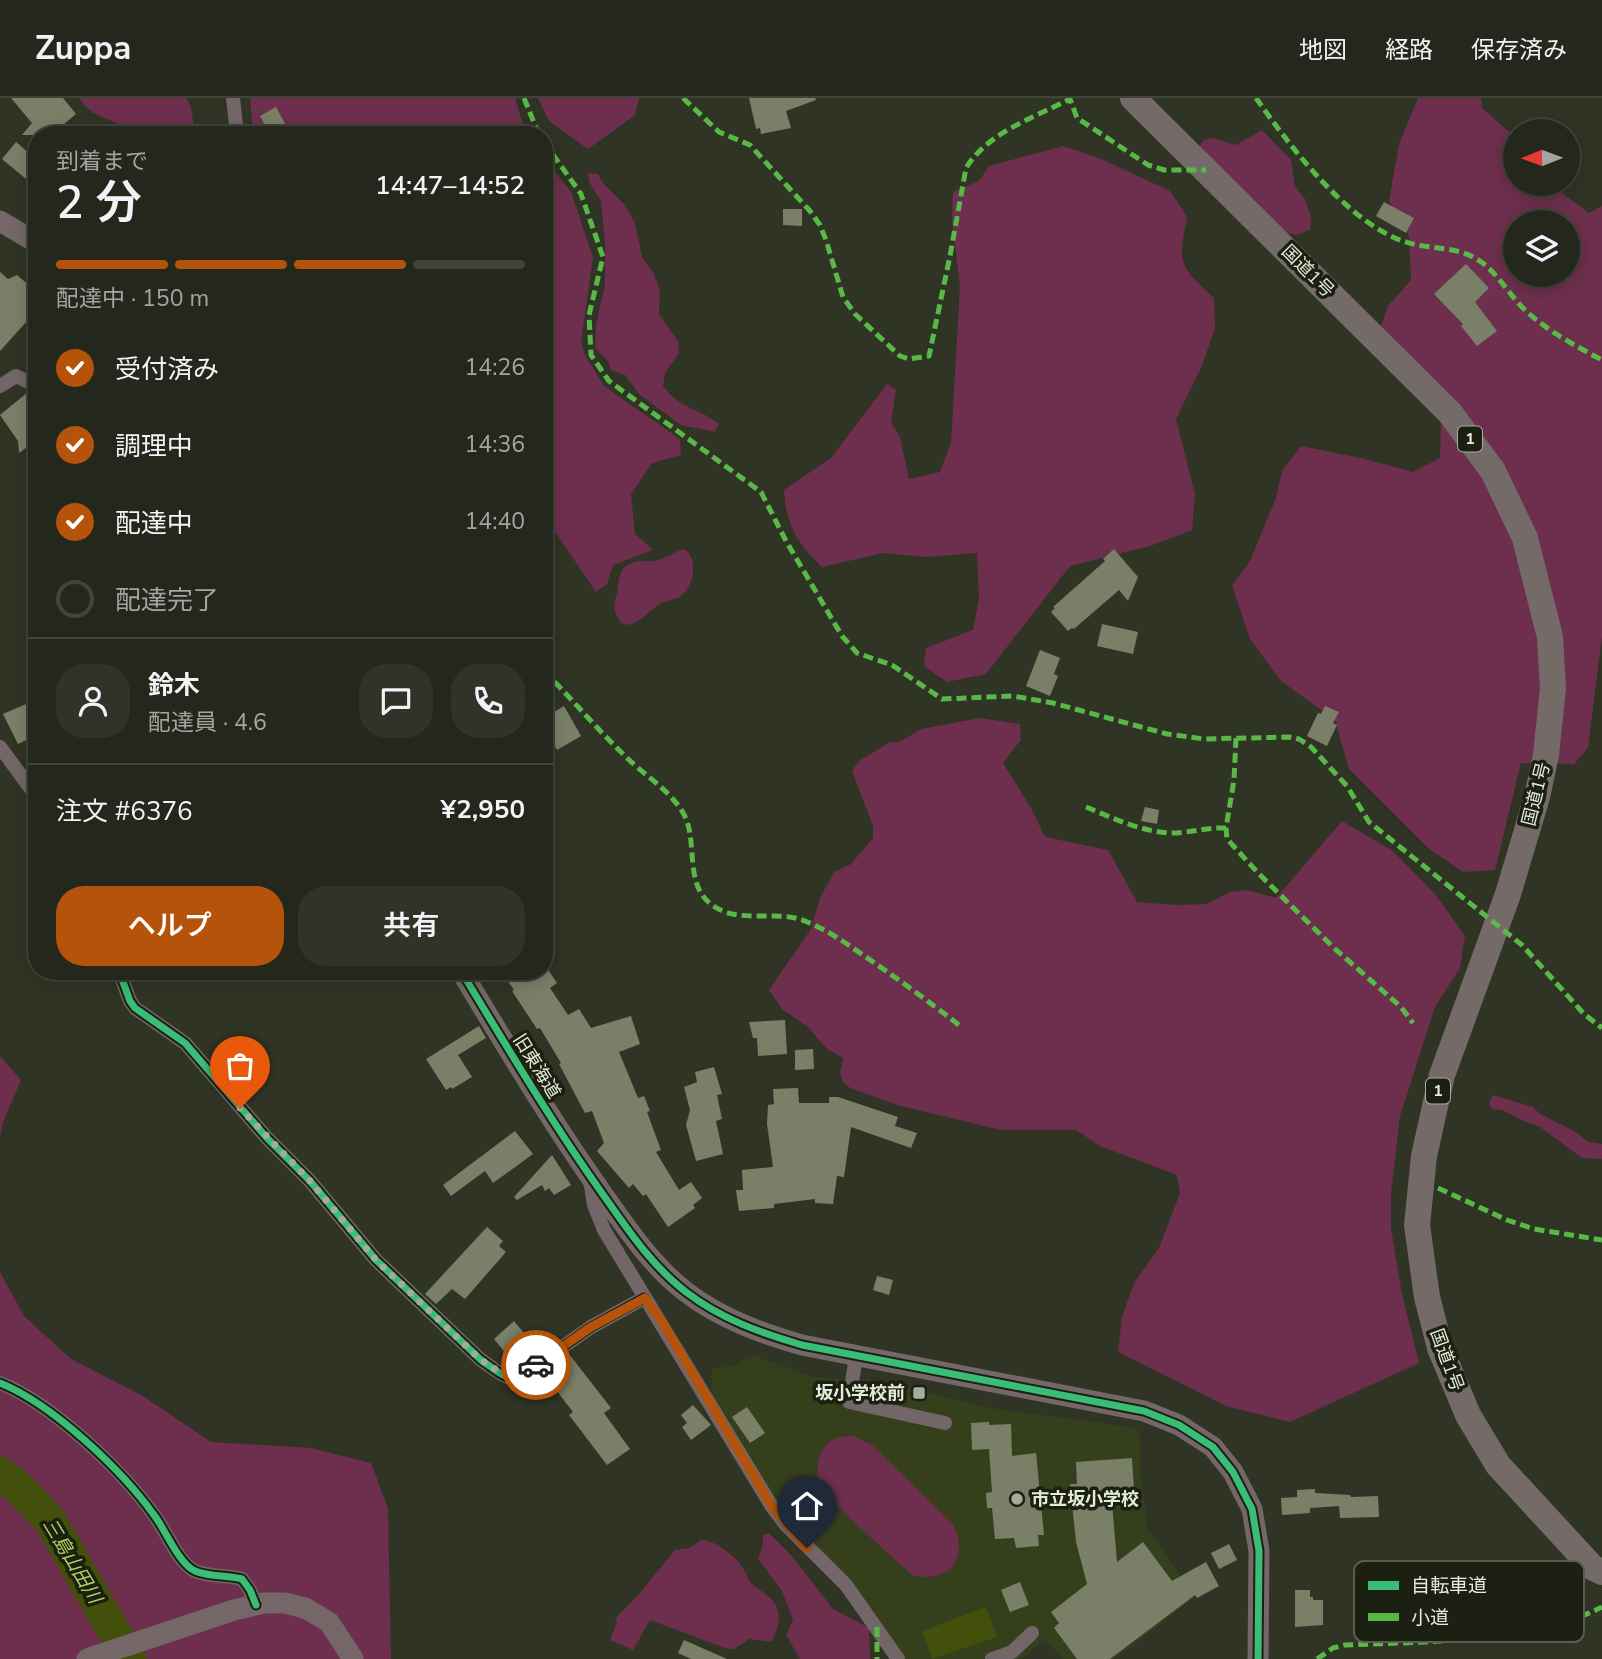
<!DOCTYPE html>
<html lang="ja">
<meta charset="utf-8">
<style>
body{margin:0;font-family:"Nunito Sans","Noto Sans JP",sans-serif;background:#303328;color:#f1f3f6;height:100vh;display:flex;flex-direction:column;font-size:26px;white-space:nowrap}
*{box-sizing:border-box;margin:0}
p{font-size:23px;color:#a3a5a3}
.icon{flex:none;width:38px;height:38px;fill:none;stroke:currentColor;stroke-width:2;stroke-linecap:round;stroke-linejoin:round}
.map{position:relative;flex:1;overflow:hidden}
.details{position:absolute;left:28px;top:28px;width:525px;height:854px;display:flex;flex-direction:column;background:#24271b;border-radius:28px;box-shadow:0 4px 18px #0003,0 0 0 2px #41443a}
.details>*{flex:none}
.needle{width:46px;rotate:269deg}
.controls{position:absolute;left:1503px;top:21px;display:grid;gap:14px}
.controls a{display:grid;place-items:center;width:77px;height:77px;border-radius:50%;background:#24271b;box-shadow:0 4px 18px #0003,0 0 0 2px #41443a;font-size:35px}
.pin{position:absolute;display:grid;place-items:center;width:60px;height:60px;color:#fff;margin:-72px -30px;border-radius:50% 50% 50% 0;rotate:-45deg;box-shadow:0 0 7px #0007}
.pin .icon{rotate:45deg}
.courier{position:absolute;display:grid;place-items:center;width:70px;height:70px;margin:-35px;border:5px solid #b45309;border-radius:50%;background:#fff;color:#222;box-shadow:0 2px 9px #0007}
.overview em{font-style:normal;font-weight:600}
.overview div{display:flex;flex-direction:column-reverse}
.overview{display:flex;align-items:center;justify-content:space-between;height:119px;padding:0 28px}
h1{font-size:46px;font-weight:600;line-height:52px}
.bar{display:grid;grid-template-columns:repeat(4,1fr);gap:10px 7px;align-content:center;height:84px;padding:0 28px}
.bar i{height:9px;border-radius:5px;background:#41443a}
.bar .current{background:#b45309}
.bar p{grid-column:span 4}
.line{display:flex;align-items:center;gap:18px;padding:0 28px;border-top:2px solid #41443a}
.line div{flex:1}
.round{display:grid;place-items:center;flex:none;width:74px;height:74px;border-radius:28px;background:#303328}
ol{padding:0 28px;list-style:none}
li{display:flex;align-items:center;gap:21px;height:77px}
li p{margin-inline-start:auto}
li .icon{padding:7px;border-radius:50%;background:#b45309;color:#fff;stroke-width:4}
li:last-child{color:#a3a5a3}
li i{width:38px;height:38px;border:4px solid #41443a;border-radius:50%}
.action{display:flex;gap:14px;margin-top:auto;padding:14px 28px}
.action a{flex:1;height:80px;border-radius:28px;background:#b45309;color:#fff;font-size:28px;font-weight:600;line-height:80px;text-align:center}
.action a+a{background:#303328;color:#f1f3f6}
header{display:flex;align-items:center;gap:42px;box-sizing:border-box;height:98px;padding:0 35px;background:#24271b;border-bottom:2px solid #41443a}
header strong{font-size:33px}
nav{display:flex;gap:38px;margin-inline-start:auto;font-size:24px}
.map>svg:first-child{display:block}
.built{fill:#363f1c}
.green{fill:#6d2f4d;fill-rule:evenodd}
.water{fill:#42500b}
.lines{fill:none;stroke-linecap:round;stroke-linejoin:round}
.river{stroke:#42500b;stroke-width:33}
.building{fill:#7a8068}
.street{stroke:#736668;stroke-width:14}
.secondary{stroke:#756768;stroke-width:21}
.highway{stroke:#746b69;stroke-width:26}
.quiet{stroke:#58b947;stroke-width:5;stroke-dasharray:10 5;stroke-linecap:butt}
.cycleway-casing{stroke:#1c2013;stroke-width:11}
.cycleway{stroke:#3abd76;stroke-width:7}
.done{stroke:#a6ab9a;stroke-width:7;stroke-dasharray:0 12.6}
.route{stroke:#b45309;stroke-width:9}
.poi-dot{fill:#a6ab9a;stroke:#1c2013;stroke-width:2.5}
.labels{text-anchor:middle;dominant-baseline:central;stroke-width:7;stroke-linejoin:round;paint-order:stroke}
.shield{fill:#1c2013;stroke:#a9ae9e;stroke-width:2}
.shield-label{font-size:16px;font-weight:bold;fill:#e5ebd9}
.street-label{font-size:18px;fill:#e5ebd9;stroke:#1c2013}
.poi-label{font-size:18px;font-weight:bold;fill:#e5ebd9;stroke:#1c2013;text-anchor:end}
.water-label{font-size:19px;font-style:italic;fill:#b7d45e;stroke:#1c2013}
.key{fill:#1c2013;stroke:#585d4e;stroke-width:2}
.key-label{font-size:19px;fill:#e5ebd9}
</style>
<header>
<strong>Zuppa</strong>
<nav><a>地図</a><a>経路</a><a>保存済み</a></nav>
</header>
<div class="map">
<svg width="1602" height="1561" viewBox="0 0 1602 1561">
<rect width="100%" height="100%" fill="#303424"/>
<polygon class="built" points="755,1258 811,1278 848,1283 863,1281 881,1283 1000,1312 1092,1323 1137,1331 1140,1340 1140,1374 1148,1431 1187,1487 1194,1500 1115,1561 1063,1561 1045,1541 1022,1561 903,1561 787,1423 711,1302 712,1271 736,1267 747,1259"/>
<g class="green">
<path d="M 80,0 L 186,0 L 191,9 L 195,37 L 139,37 C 122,22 90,22 80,0 Z"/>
<polygon points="250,0 515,0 526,37 253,37"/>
<polygon points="538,0 639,0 635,17 588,51 549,23"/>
<path d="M 1418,0 L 1481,0 L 1482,10 L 1515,39 L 1516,86 L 1555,86 L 1562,95 L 1589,115 L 1602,108 L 1602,539 L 1588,650 L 1574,666 L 1521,665 L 1495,772 L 1463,774 L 1428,750 L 1349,671 L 1335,622 L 1281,583 L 1250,541 L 1232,488 L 1250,463 L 1276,400 L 1282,373 L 1301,348 L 1365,361 L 1413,374 L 1440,360 L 1441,325 L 1381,228 L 1388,208 L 1411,182 L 1409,138 L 1389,103 L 1399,46 ZM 1516,124 L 1568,124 L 1568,177 L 1516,177 Z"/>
<polygon points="1262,32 1291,62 1295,88 1305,101 1311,119 1310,132 1296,137 1279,133 1254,101 1236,87 1198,50 1204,42 1212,40 1236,47"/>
<path d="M 1063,48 L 1099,60 L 1170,93 L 1187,119 C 1178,167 1178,166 1214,200 L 1215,231 L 1201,270 L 1176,321 L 1195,397 L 1192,432 L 1150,448 L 1070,468 L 986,576 L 947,584 L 924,568 L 926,550 L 973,532 L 979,500 L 977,455 L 925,459 L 883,455 L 822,469 C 797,445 786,427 784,392 L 831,360 L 887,286 L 896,292 L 891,324 L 900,339 L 909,381 L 940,374 L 951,345 L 960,188 L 952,123 L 953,94 L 979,83 L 989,68 Z"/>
<polygon points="544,60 571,94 593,159 581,244 585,257 604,288 680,341 681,357 652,365 631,396 635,436 653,452 613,467 607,486 596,494 556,435 544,433"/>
<path d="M 588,75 L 598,76 L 602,84 L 624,106 L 635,125 L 642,159 L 654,176 L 660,193 L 659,216 L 678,243 L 679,255 L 665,275 L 663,288 C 680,311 699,310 719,326 L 715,334 L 681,327 L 639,296 L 625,277 L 611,272 L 608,263 L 595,250 L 596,227 L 605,186 L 605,146 L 601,103 L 589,84 Z"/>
<path d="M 684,451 C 699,460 694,487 682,497 C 677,502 666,502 658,507 C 649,513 625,542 616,516 C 613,509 615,502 617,495 C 620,480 617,468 638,463 C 643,462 649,464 654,463 C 664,461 674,454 684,451 Z"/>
<polygon points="980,620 1020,626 1021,642 1003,665 1031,710 1045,739 1108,752 1137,804 1175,807 1207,806 1231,794 1247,792 1276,800 1342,723 1393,753 1435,796 1465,838 1460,870 1435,909 1400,1018 1391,1095 1391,1130 1402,1197 1419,1265 1290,1324 1229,1309 1118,1254 1122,1219 1134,1185 1159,1150 1180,1095 1177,1077 1100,1048 1076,1032 1001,1032 897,1007 850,990 843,984 840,974 843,960 827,951 808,929 782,911 769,892 811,831 820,800 834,774 851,766 873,740 873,728 852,673 859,663 890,644 899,644 922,631"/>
<polygon points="0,958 21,982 3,1024 0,1040"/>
<polygon points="1493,997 1533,1009 1540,1016 1574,1033 1589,1044 1602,1046 1602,1061 1582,1060 1540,1029 1526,1024 1502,1012 1492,1011 1489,1006"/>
<polygon points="0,1174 24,1218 71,1261 143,1298 211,1344 311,1350 371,1365 388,1410 391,1561 0,1561"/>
<path d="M 854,1338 L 872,1347 L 953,1426 C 970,1460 949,1486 912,1477 C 896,1462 825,1400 819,1385 C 816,1375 817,1363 822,1353 C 829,1340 840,1338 854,1338 Z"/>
<polygon points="769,1435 791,1457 833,1511 869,1530 870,1561 800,1561 786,1537 793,1522 782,1493 758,1461 763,1447 763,1437"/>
<path d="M 701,1442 C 715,1442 737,1459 744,1472 C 747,1477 748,1482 752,1486 C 761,1494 775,1500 778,1513 C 781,1522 776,1536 771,1544 L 749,1541 L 734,1551 L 728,1551 L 650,1522 L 633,1552 L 610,1542 L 617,1524 L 615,1521 L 639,1496 L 675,1452 L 690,1450 Z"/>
</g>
<polygon class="water" points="986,1509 997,1539 932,1561 922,1533"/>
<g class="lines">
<polyline class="river" points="0,1375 18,1389 49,1421 130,1561"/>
</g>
<g class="building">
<polygon points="11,0 63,0 76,16 51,37 22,37 32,25"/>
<polygon points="749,0 815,0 816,2 786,13 791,30 761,36 760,30 756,31"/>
<polygon points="276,9 291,37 270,37 260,18"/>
<polygon points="16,44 37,62 37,68 26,81 2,61"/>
<polygon points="1384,104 1414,120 1406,135 1376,118"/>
<polygon points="783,111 802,111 802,128 783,127"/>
<polygon points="1466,166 1489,190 1475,204 1497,233 1477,248 1461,228 1463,226 1434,196"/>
<polygon points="0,174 8,181 17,177 37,194 37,212 0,253"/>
<polygon points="28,294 37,298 37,342 19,355 18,343 0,317"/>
<polygon points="1114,451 1138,479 1128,503 1119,492 1074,531 1072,530 1068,533 1051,514 1055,510 1053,509 1105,463 1103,461"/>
<polygon points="1102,526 1138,534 1133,556 1097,548"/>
<polygon points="1040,552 1060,560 1054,576 1058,578 1050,598 1026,588"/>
<polygon points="26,606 37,628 37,637 18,646 3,616"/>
<polygon points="564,608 581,638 557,652 544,629 544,620"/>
<polygon points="1325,608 1339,614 1333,625 1337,627 1327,648 1307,638 1318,615 1321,616"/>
<polygon points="1145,709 1159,712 1157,726 1141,723"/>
<polygon points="547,870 557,885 550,890 568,917 579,911 591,930 631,918 640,946 619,954 638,1000 644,998 650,1013 647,1014 661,1052 656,1054 679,1092 691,1084 702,1100 693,1107 695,1110 668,1129 646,1096 643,1098 633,1086 629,1090 597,1053 604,1045 592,1013 585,1015 559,966 561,965 540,930 537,931 512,893 514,892 501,873 544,873"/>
<polygon points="785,922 787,956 758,958 757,940 753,940 749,924"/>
<polygon points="479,928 486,940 458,957 472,979 452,991 451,989 446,992 426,961"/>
<polygon points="813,951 814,971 795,972 795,952"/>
<polygon points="714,969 722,996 717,997 722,1021 716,1023 723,1056 696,1063 686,1027 690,1012 684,989 697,984 695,974"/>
<polygon points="798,990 799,1005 829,1005 829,999 838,999 898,1019 895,1028 917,1035 911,1050 851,1029 844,1079 837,1078 833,1106 815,1105 815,1101 774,1106 774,1110 739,1113 736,1092 743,1092 742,1072 773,1069 767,1026 768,1007 774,1006 773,991"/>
<polygon points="515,1033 533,1056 493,1085 485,1073 451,1098 443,1087"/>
<polygon points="552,1057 571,1087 554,1097 549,1090 545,1093 542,1087 517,1102 514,1099"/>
<polygon points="487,1129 503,1143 499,1148 506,1154 465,1201 452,1191 436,1206 425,1196"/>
<polygon points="877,1178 893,1182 889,1197 873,1192"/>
<polygon points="514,1223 537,1251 516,1268 494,1241"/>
<polygon points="569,1256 611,1310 604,1315 630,1351 607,1367 569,1317 573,1314 543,1275"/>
<polygon points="693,1307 711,1327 691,1342 682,1329 687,1325 681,1317"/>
<polygon points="747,1309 765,1335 750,1345 732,1319"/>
<polygon points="989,1324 989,1327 1011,1326 1012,1358 1036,1355 1044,1437 1038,1437 1039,1448 1016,1450 1014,1440 995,1441 992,1410 987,1410 986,1395 992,1394 989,1351 972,1352 971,1325"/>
<polygon points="1132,1360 1134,1391 1111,1393 1117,1464 1143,1444 1172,1483 1206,1464 1219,1488 1197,1500 1195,1497 1110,1561 1077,1561 1054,1530 1059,1525 1051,1514 1087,1486 1076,1444 1070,1386 1077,1386 1076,1364"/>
<polygon points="1315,1391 1315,1395 1350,1397 1351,1399 1378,1398 1379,1419 1340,1420 1339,1408 1310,1410 1310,1415 1282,1417 1281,1400 1297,1399 1297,1392"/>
<polygon points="1229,1446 1237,1462 1219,1471 1211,1455"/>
<polygon points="1020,1484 1029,1507 1010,1514 1001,1492"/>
<polygon points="1295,1492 1310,1492 1310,1499 1313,1499 1313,1502 1323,1502 1323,1527 1295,1529"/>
<polygon points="684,1542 727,1561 691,1561 678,1555"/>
</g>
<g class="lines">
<g class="street">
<polyline points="233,0 237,37"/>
<polyline points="0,288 16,278 37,288"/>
<polyline points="0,649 37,699"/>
<path d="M 119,873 L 130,903 L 135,910 L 185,945 L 267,1040 L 310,1083 L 376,1162 L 481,1262 C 492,1269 504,1281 517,1281 L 591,1229 L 644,1200"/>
<polyline points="590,1082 594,1107 604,1132 771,1407 785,1426 846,1487 898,1561"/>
<polyline points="856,1258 849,1304 945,1325"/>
<path d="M 0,1285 C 52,1306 121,1371 154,1417 C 165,1431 179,1466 195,1473 C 209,1479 227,1477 242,1481 L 250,1492 L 256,1507"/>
<polyline points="992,1561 1012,1554 1032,1535"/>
</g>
<g class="secondary">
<polyline points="0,123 37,145"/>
<path d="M 461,873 C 507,949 552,1025 604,1098 C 628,1132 652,1168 686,1194 C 721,1221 761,1235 802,1247 L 1144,1313 L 1179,1327 L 1213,1349 L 1233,1374 L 1252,1411 L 1259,1453 L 1258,1561"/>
<polyline points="87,1561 234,1512 264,1505 285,1505 305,1510 329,1524 353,1561"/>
</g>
<polyline class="highway" points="1133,0 1450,315 1493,373 1525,440 1550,539 1553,590 1546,657 1537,699 1508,796 1442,977 1424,1058 1417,1127 1427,1199 1440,1250 1468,1317 1498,1367 1592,1469 1602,1474"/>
<g class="quiet">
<polyline points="524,0 539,37"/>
<path d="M 683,0 L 719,34 L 750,47 L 810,113 L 820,127 L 826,142 L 843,199 L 855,216 L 900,258 L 909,261 L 929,258 L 950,158 L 966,70 C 987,35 1035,19 1070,1 L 1077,20 L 1148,67 L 1164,72 L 1206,72"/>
<path d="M 1256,0 C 1289,47 1347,124 1403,143 C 1430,153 1459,146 1484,166 C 1500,179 1511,199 1526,213 C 1549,234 1576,248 1602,262"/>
<polyline points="544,44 581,96 603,159 589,217 591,257 609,283 761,394 786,443 842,538 857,555 892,567 942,601 1013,598 1053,605 1167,636 1204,641 1289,639 1299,641 1311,649 1347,688 1369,724 1522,847 1584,916 1602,930"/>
<path d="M 544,573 C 572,601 597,631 625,658 C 643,676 668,691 682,713 C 700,741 682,785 712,807 C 739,827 776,811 805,823 C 825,831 843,843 860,855 C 894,878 927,902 959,927"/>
<polyline points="1236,640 1234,682 1226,730 1227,741 1259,776 1334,850 1401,909 1413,925"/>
<path d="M 1086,709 C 1113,720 1142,734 1171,735 C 1190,735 1207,729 1226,730"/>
<polyline points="1438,1090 1507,1122 1534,1131 1602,1142"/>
<polyline points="877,1529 877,1561"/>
<path d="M 1317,1561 L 1333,1550 L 1345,1547 C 1421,1544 1535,1544 1602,1509"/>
</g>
<g class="cycleway-casing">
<g id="cycleway">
<path d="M 119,873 L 130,903 L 135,910 L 185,945 L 267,1040 L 310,1083 L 376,1162 L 481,1262 C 492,1269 504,1281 517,1281 L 591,1229 L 644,1200"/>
<path d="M 461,873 C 507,949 552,1025 604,1098 C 628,1132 652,1168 686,1194 C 721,1221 761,1235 802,1247 L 1144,1313 L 1179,1327 L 1213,1349 L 1233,1374 L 1252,1411 L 1259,1453 L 1258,1561"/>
<path d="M 0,1285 C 52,1306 121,1371 154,1417 C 165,1431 179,1466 195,1473 C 209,1479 227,1477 242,1481 L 250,1492 L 256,1507"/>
</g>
</g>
<use href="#cycleway" class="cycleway"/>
</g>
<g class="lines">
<polyline class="done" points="240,1010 310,1083 376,1162 481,1262 511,1281 517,1281 536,1267"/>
<polyline class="route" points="536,1267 591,1229 645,1200 662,1224 771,1407 807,1450"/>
</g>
<g class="poi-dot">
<rect x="912" y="1288" width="14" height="14" rx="3.5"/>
<circle cx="1017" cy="1401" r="7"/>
</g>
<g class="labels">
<g class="shield">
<rect x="1458" y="328.5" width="24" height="25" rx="5"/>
<rect x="1426" y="980.5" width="24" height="25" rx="5"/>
</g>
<g class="shield-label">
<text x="1470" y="341">1</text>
<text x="1438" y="993">1</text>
</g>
<g class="street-label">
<text transform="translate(1308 173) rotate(45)">国道1号</text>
<text transform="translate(1536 696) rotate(-76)">国道1号</text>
<text transform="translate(537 968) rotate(58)">旧東海道</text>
<text transform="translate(1447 1262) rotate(70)">国道1号</text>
</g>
<g class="poi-label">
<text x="905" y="1295">坂小学校前</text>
<text x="1031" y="1401" text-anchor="start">市立坂小学校</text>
</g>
<g class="water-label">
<text transform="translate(72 1463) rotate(59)">三島山田川</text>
</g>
</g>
<rect x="1354" y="1463" width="230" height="81" rx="10" class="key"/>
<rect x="1368" y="1483" width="31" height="9" fill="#3abd76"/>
<rect x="1368" y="1515" width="31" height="8" fill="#58b947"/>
<g class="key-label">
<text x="1411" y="1494">自転車道</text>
<text x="1411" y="1526">小道</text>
</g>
</svg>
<div class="controls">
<a><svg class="needle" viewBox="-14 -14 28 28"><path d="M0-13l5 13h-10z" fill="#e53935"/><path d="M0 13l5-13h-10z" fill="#a3a5a3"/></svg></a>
<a><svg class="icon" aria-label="layers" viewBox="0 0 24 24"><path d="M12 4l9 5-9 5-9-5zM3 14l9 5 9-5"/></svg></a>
</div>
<div class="pin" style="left:240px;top:1010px;background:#ea580c"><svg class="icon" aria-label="bag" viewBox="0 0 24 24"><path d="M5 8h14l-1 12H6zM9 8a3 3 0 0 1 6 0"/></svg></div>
<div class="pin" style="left:807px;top:1450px;background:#1f2937"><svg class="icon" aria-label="home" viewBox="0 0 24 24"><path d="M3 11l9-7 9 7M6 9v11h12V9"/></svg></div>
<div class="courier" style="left:536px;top:1267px"><svg class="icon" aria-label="car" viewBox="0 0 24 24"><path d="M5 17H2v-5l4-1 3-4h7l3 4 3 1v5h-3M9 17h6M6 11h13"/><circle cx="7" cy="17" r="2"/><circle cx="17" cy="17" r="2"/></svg></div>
<section class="details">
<div class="overview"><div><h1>2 分</h1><p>到着まで</p></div><em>14:47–14:52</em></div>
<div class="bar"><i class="current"></i><i class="current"></i><i class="current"></i><i></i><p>配達中 · 150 m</p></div>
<ol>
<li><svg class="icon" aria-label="check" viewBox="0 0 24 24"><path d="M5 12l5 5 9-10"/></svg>受付済み<p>14:26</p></li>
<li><svg class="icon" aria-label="check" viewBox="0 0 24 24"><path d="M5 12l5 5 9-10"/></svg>調理中<p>14:36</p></li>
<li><svg class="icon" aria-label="check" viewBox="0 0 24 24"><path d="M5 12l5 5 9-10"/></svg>配達中<p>14:40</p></li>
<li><i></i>配達完了</li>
</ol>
<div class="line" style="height:126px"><a class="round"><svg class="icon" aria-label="person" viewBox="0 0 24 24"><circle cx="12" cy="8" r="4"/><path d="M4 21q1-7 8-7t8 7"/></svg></a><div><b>鈴木</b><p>配達員 · 4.6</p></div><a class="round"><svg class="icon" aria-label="chat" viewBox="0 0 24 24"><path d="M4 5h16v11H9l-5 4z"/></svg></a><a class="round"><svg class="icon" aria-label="phone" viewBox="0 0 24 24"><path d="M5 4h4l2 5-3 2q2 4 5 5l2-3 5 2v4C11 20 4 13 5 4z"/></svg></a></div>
<div class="line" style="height:91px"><div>注文 #6376</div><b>¥2,950</b></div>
<div class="action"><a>ヘルプ</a><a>共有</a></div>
</section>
</div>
